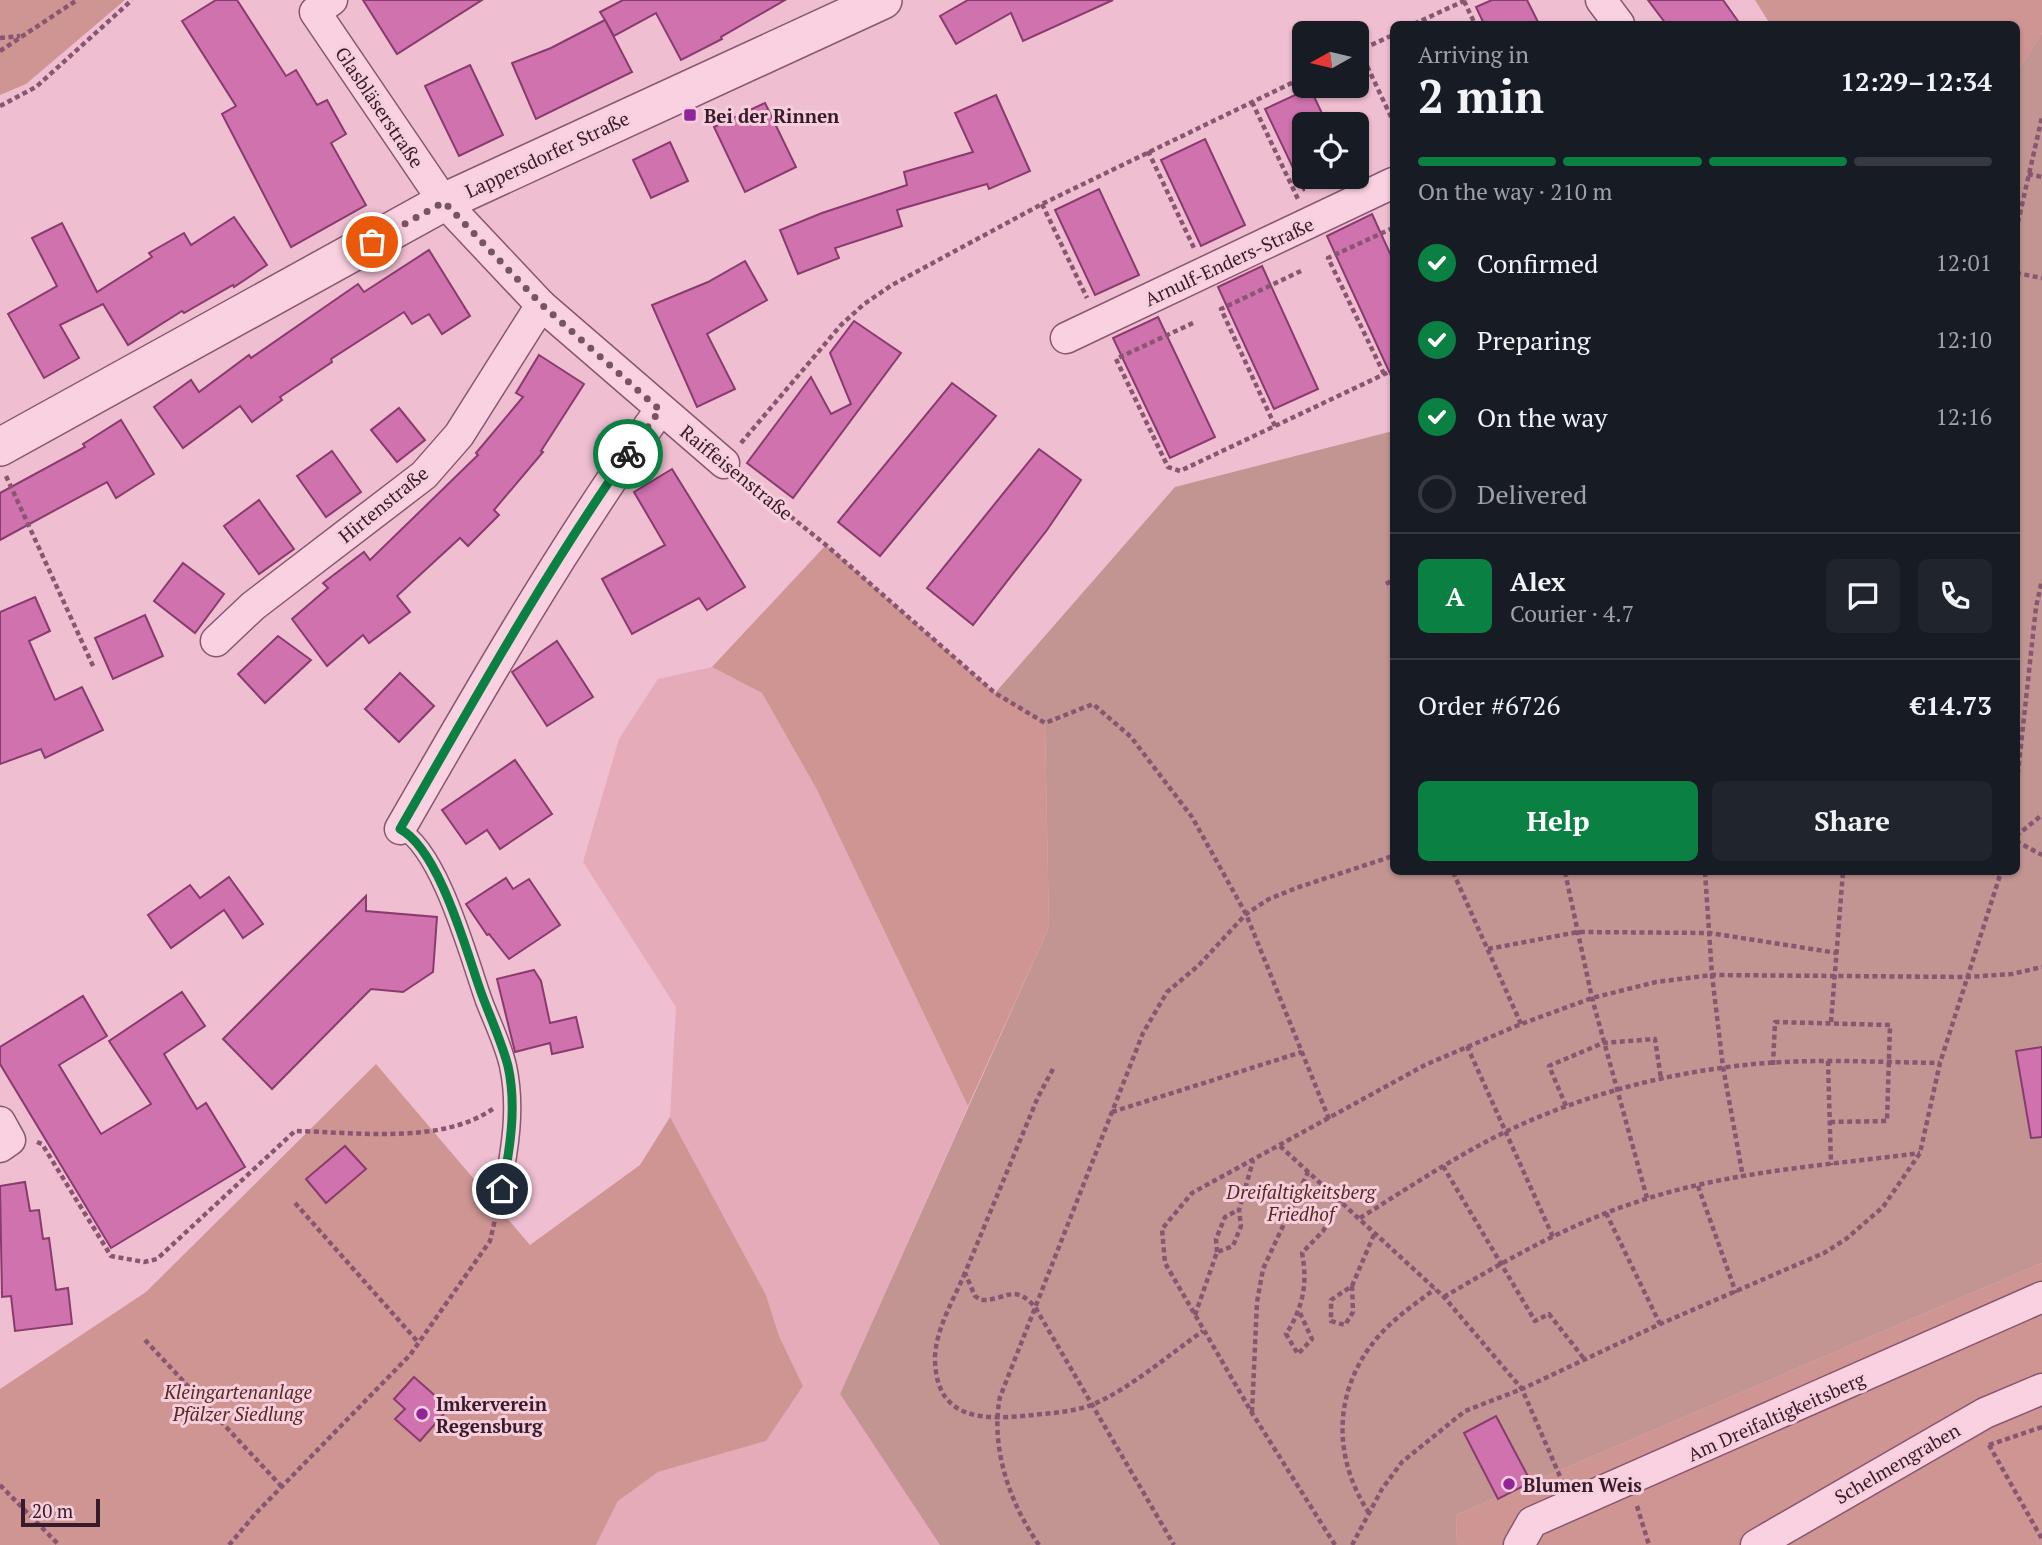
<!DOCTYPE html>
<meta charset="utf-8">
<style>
body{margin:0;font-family:"PT Serif",serif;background:#20242c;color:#f1f3f6;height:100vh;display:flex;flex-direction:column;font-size:26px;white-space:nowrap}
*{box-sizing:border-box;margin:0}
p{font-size:23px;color:#9ea1a6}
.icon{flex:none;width:38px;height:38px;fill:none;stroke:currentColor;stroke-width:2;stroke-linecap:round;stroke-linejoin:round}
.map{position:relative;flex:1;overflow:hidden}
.panel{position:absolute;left:1390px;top:21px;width:630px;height:854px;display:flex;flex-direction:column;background:#171b24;border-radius:10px;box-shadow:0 2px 5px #0004}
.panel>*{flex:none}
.needle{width:46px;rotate:262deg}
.buttons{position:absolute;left:1292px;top:21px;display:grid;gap:14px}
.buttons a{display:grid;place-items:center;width:77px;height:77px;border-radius:10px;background:#171b24;box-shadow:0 2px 5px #0004;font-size:35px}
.scale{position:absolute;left:21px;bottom:18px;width:79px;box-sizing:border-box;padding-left:7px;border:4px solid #371b2b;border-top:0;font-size:19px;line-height:24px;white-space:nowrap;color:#371b2b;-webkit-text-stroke:5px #f7cedc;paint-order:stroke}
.pin{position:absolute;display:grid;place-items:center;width:60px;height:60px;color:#fff;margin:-30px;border:4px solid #fff;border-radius:50%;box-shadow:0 2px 7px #0007}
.courier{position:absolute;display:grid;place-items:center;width:70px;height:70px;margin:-35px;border:5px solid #0b8043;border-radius:50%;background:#fff;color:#222;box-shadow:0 2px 9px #0007}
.head em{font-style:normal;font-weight:800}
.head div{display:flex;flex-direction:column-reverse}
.head{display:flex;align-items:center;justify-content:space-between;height:119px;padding:0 28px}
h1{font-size:46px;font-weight:800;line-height:52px}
.bar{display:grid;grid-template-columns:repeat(4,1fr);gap:10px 7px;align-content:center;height:84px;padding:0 28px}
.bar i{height:9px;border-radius:5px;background:#363941}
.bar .on{background:#0b8043}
.bar p{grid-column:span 4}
.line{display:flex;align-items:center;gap:18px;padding:0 28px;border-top:2px solid #363941}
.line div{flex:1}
.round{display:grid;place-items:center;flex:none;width:74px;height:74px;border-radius:10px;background:#20242c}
ol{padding:0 28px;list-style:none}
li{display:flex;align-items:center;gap:21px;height:77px}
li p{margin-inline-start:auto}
li .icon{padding:7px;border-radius:50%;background:#0b8043;color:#fff;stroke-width:4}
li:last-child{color:#9ea1a6}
li i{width:38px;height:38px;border:4px solid #363941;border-radius:50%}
.action{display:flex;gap:14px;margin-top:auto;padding:14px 28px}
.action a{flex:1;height:80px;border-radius:10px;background:#0b8043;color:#fff;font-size:28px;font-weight:800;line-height:80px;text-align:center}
.action a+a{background:#20242c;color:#f1f3f6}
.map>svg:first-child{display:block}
.farmland{fill:#e5abb8}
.green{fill:#ce9592}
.cemetery{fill:#c29592}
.building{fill:#cf72ae;stroke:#893b6e;stroke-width:2}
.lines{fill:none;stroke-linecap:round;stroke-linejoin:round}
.service-casing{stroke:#885671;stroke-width:19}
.minor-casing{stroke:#885671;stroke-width:33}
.tertiary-casing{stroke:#885671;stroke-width:40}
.path{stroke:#885671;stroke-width:4.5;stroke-dasharray:5 3.5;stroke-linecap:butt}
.service{stroke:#fad1e0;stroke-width:16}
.minor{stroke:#fad1e0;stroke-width:30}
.tertiary{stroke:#fad1e0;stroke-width:37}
.done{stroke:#775465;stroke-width:7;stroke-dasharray:0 12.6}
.route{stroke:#0b8043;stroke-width:9}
.poi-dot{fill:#92249a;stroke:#f7cedc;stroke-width:2.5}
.labels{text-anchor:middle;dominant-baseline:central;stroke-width:6;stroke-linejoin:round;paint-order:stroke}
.street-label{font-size:19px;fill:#371b2b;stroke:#f7cedc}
.poi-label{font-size:19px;font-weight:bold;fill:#371b2b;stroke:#f7cedc;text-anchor:start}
.park-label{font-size:19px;font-style:italic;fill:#542b21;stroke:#f7cedc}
</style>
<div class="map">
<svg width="2042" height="1545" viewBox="0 0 2042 1545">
<rect width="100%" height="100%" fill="#efbed0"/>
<polygon class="farmland" points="712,667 762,693 816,788 968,1106 840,1394 940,1545 596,1545 618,1501 658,1472 766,1441 803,1386 779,1336 766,1295 670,1117 676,1007 583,862 619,739 658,679"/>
<g class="green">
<polygon points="0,0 125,0 26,84 0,95"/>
<polygon points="1755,0 2042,0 2042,33 2016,74 2016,24 1770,24"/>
<polygon points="826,545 995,693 1045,723 1049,927 968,1106 816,788 762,693 712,667"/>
<polygon points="376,1064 530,1245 640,1165 670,1117 766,1295 779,1336 803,1386 766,1441 658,1472 618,1501 596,1545 0,1545 0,1389 146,1292"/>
<polygon points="2042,1263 2042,1545 1457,1545 1456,1515"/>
</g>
<polygon class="cemetery" points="2042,33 2042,1263 1456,1515 1457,1545 940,1545 840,1394 1049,927 1045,724 995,693 1175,487 1393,431 1393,872 2016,872 2016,74"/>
<g class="building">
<polygon points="216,0 237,0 286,76 296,70 317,105 327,100 346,134 331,143 366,205 291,247 222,114 236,106 182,21"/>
<polygon points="363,0 482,0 397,54"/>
<polygon points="623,0 785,0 721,37 722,39 681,60 656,13 614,36 605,20 632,72 536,119 512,63 551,48 605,20 600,12"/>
<polygon points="968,0 1113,0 1023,41 1011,13 956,44 940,16"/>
<polygon points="1492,0 1527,0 1539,24 1484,24 1476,7"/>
<polygon points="1648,0 1723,0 1740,24 1666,24"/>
<polygon points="470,65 503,135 459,156 425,86"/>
<polygon points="1310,88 1327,124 1304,124 1304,191 1265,109"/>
<polygon points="996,95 1030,171 989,189 987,184 897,210 902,226 835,248 839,258 798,274 780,230 822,213 907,185 904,172 973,152 955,113"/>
<polygon points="765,103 796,167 745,192 714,127"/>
<polygon points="1205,139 1245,225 1201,246 1161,160"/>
<polygon points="670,142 688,181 651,198 633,160"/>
<polygon points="1099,189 1139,275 1095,295 1055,210"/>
<polygon points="1372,214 1393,260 1393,380 1327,236"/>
<polygon points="234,217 267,265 234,287 233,285 184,313 182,311 128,345 103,304 60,325 79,358 44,378 8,314 57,286 32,238 62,223 97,292 152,257 149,253 184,233 191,245"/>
<polygon points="429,250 470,316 442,334 429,314 412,324 404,312 331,359 332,362 280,397 282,400 252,422 240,406 183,448 154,407 191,380 199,392 249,355 251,358 358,284 364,292"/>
<polygon points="745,261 767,300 707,334 735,389 697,407 652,305 708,282"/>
<polygon points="1262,266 1318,389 1274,409 1218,287"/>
<polygon points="1158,317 1215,437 1170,458 1113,338"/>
<polygon points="854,321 901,353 793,498 747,463 811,377 831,414 851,404 830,353"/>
<polygon points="539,355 584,384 541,451 543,452 494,510 499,515 468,546 460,538 397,596 410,612 369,643 363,635 327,666 292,619 328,588 323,583 364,552 370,560 478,455 476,453 523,397 516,393"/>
<polygon points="952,383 996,416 880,556 838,522"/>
<polygon points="399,408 425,440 397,462 371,430"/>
<polygon points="121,420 154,474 116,498 107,482 0,540 0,493 85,447 83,444"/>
<polygon points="1039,449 1081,480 1047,530 973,625 927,588"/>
<polygon points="332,451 361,492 326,517 297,476"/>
<polygon points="672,469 745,587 707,610 699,598 632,634 602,579 665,545 634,492"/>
<polygon points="259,500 294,549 259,574 224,526"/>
<polygon points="183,563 224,594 195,633 154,601"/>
<polygon points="35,597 50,631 29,641 55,700 82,687 103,730 45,758 41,749 0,764 0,612"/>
<polygon points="145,615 163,656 113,679 95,638"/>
<polygon points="278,636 311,660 265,703 238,674"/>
<polygon points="557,641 593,697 547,726 512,672"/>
<polygon points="400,673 434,706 399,742 365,709"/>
<polygon points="515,760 552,814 500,849 487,830 466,844 442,810"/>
<polygon points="229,877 263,924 243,938 224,910 171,948 148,915 190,885 200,898"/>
<polygon points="506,878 513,889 529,879 560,925 509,959 489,934 487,935 466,904"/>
<polygon points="366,896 366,911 437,917 433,972 403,992 371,989 272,1089 223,1039"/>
<polygon points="534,970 541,981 550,1023 576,1017 583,1047 552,1054 550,1043 515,1052 497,979"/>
<polygon points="182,992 205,1026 164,1054 197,1109 206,1103 245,1167 111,1248 0,1064 0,1047 83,996 107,1036 59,1065 101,1134 151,1104 109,1041"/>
<polygon points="2042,1047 2042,1137 2031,1138 2016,1051"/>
<polygon points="345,1146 366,1169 326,1203 306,1179"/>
<polygon points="25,1182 30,1211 39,1210 43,1239 49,1238 56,1290 68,1288 72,1324 15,1331 11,1296 2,1297 0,1186"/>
<polygon points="414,1377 449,1408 420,1441 395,1419 405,1409 394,1399"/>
<polygon points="1496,1416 1531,1482 1498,1499 1464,1433"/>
</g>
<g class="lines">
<g class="service-casing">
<path id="service" d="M 400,829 C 440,849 469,959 484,1001 C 492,1022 503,1044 508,1066 C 517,1107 510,1150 502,1189"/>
</g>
<g class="minor-casing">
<g id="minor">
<polyline points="332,0 315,12 444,202 541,305 724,463"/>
<polyline points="1601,0 1619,24"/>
<polyline points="1066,338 1393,183"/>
<polyline points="216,641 253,606 424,475 459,435 541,305"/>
<path d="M 400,829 C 482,686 564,544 660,410"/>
<polyline points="0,1122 10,1140 0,1147"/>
<polyline points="1519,1545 1532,1522 2042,1297"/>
<polyline points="1756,1545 1985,1413 2042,1389"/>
</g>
</g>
<g class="tertiary-casing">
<polyline id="tertiary" points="0,447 444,202 883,0"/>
</g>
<g class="path">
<polyline points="1464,1 1475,24"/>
<polyline points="1414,24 1466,0"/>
<polyline points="0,38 20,36"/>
<polyline points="0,51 77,0"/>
<polyline points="1360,51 1393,121"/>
<polyline points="1356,52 1393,35"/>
<polyline points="1252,102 1298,199"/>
<polyline points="0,106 36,87 132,0"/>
<polyline points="1148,151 1194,248"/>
<polyline points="2028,174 2042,177"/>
<polyline points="1042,204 1087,298"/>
<polyline points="2016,231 2042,117"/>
<polyline points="2016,273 2042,278"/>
<polyline points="1193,323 1116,359 1168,467 1180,471 1393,370"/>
<polyline points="1384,374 1328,258 1393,228"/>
<polyline points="1275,426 1221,309 1303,270"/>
<polyline points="741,443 841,325 864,304 892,285 1042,204 1304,77"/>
<polyline points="6,476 94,668"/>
<polyline points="744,479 826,545 995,693 1045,723 1093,704 1131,737 1192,817 1246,914 1329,1119"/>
<polyline points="1386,584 1393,580"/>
<polyline points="2016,791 2036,607 2042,580"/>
<polyline points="2016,836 2042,815"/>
<polyline points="2016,841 2042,855"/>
<polyline points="1453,872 1521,1024"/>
<polyline points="1565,872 1592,998 1647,1198"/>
<polyline points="1705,872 1712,975 1723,1067 1743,1177"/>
<polyline points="1488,949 1578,932 1710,933 1837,953"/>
<polyline points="1831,1022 1843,872"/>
<polyline points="1467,1046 1553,1237"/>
<polyline points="1828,1061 1831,1165"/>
<polyline points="1773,1065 1775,1022 1890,1025 1887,1121 1830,1122"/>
<path d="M 1053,1069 L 1038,1097 L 965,1273 L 975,1296 L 981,1300 C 1006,1301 1013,1282 1035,1307 L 1174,1545"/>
<polyline points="1566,1106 1549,1066 1603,1043 1655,1039 1661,1079"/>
<polyline points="1112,1112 1302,1052"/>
<path d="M 37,1142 L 42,1144 L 111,1256 L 144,1262 L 157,1259 L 295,1131 C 355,1132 443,1145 494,1108"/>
<polyline points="1280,1146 1444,1297 1522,1389 1562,1481"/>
<polyline points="1443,1166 1535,1321 1549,1314 1585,1360"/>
<polyline points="1698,1186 1736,1293"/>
<polyline points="295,1203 418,1342"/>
<polyline points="1606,1213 1660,1324"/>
<path d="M 1360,1218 C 1408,1188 1456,1156 1507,1131 C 1575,1099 1647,1078 1721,1068 C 1793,1057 1868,1062 1940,1063"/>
<polyline points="1217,1252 1216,1239 1225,1217 1238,1210"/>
<path d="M 965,1273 C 954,1299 935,1330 935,1359 C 936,1422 985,1420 1033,1415 C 1052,1413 1072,1412 1091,1405 C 1126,1392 1171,1353 1203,1331"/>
<polyline points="1352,1286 1353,1312 1345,1325 1331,1321 1331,1300 1352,1286 1375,1232"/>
<path d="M 1444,1297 C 1508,1259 1574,1221 1646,1199 C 1733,1171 1830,1165 1920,1153"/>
<path d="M 1300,1313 L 1312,1339 L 1298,1354 L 1286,1334 C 1303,1308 1308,1283 1302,1253 L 1323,1231 L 1341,1201"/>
<polyline points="1195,1315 1217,1252 1233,1246 1241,1226 1239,1210 1253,1161"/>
<polyline points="145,1340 282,1487"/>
<polyline points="1252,1412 1257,1302 1263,1269 1308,1172"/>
<polyline points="1989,1445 2042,1427"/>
<polyline points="1989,1445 2042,1539"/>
<polyline points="0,1485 59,1545"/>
<polyline points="1637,1506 1649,1545"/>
<path d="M 1369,1513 C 1332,1457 1333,1390 1377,1338 C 1394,1318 1415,1304 1435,1289"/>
<polyline points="229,1545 258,1511 410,1355 490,1241 498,1207"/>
<path d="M 1039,1545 C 1010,1504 990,1447 1000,1397 L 1143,1033 L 1167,992 L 1199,965 L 1246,914 L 1269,899 L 1299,887 L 1393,856"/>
<polyline points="1335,1545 1252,1413 1165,1263 1162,1229 1192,1193 1425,1065 1521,1024 1592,998 1656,982 1712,975 1967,977 2012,974 2042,967"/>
<polyline points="1352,1545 1382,1489 1402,1462 1465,1411 1522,1389 1660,1324 1824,1253 1846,1239 1883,1207 1920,1153 1940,1063 2001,872"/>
</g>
<use href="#service" class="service"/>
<use href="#minor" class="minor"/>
<use href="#tertiary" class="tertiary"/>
</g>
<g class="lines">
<polyline class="done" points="372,242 444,202 541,304 660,410 628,454"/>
<path class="route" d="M 502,1189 C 510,1150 517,1106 508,1066 C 502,1043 491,1019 482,995 C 467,954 440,850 400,829 C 473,702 544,574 628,454"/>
</g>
<g class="poi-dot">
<rect x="683" y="108" width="14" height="14" rx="3.5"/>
<circle cx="422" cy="1414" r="7"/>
<circle cx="1509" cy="1484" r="7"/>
</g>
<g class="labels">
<g class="street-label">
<text transform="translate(380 107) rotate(56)">Glasbläserstraße</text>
<text transform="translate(547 154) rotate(-25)">Lappersdorfer Straße</text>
<text transform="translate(1229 261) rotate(-25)">Arnulf-Enders-Straße</text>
<text transform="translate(737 472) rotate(39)">Raiffeisenstraße</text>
<text transform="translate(383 504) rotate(-39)">Hirtenstraße</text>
<text transform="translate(1776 1416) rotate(-24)">Am Dreifaltigkeitsberg</text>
<text transform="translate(1897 1463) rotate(-30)">Schelmengraben</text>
</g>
<g class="poi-label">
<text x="704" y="115">Bei der Rinnen</text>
<text x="436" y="1403">Imkerverein<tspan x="436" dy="22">Regensburg</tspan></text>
<text x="1523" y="1484">Blumen Weis</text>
</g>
<g class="park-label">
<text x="1301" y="1191">Dreifaltigkeitsberg<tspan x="1301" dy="22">Friedhof</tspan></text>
<text x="238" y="1391">Kleingartenanlage<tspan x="238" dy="22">Pfälzer Siedlung</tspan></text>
</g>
</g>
</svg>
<div class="buttons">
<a><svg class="needle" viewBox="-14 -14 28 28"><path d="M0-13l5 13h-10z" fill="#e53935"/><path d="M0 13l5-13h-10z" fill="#9ea1a6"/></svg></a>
<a><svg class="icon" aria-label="locate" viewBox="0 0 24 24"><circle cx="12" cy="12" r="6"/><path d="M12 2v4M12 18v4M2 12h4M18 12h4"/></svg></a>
</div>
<div class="scale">20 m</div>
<div class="pin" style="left:372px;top:242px;background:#ea580c"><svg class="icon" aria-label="bag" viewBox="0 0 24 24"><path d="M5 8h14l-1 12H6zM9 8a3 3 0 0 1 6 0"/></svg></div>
<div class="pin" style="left:502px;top:1189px;background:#1f2937"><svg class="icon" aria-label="home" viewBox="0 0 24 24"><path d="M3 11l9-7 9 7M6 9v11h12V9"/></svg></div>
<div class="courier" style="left:628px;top:454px"><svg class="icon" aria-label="bike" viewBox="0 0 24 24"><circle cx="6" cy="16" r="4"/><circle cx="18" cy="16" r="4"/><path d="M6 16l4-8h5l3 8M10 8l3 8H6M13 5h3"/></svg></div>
<section class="panel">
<div class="head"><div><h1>2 min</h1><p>Arriving in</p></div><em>12:29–12:34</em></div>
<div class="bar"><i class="on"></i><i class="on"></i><i class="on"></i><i></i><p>On the way · 210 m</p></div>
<ol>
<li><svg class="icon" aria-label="check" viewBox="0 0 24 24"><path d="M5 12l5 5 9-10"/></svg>Confirmed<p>12:01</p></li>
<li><svg class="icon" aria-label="check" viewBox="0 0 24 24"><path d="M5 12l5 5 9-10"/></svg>Preparing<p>12:10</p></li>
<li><svg class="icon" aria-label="check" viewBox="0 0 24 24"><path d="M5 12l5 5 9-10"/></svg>On the way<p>12:16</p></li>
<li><i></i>Delivered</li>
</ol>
<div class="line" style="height:126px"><b class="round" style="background:#0b8043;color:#fff">A</b><div><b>Alex</b><p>Courier · 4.7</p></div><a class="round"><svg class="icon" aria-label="chat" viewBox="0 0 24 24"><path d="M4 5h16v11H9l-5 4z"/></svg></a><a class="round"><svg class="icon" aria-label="phone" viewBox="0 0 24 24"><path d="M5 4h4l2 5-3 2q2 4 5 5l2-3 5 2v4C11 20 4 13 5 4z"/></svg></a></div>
<div class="line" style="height:91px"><div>Order #6726</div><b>€14.73</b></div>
<div class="action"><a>Help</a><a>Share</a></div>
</section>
</div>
